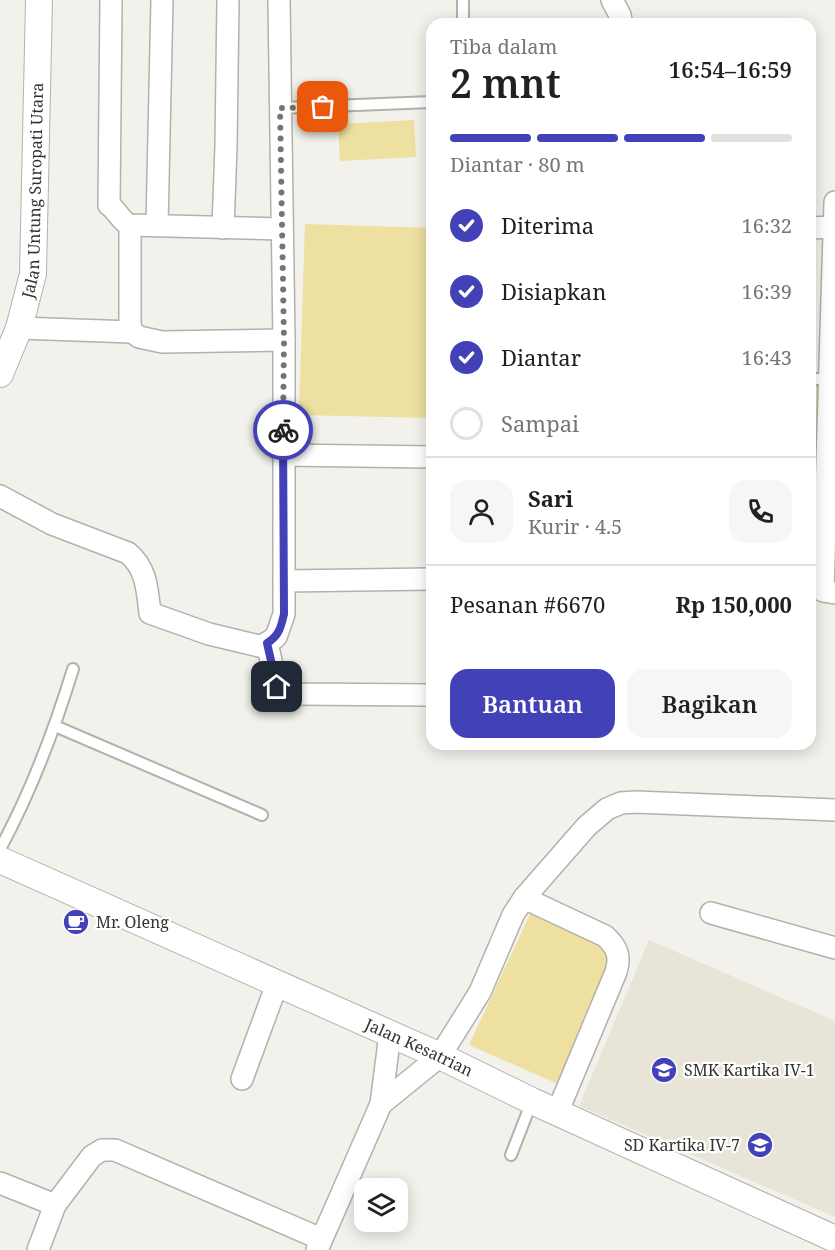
<!DOCTYPE html>
<html lang="id">
<meta charset="utf-8">
<style>
body{margin:0;font-family:"Noto Serif",serif;background:#f6f6f6;color:#202124;height:100vh;display:flex;flex-direction:column;font-size:22px;white-space:nowrap}
*{box-sizing:border-box;margin:0}
p{font-size:20px;color:#757577}
.icon{flex:none;width:33px;height:33px;fill:none;stroke:currentColor;stroke-width:2;stroke-linecap:round;stroke-linejoin:round}
.map{position:relative;flex:1;overflow:hidden}
.sheet{position:absolute;left:426px;top:18px;width:390px;height:732px;display:flex;flex-direction:column;background:#fff;border-radius:18px;box-shadow:0 3px 15px #0003}
.sheet>*{flex:none}
.tools{position:absolute;left:354px;top:1178px;display:grid;gap:12px}
.tools a{display:grid;place-items:center;width:54px;height:54px;border-radius:12px;background:#fff;box-shadow:0 3px 15px #0003;font-size:30px}
.pin{position:absolute;display:grid;place-items:center;width:51px;height:51px;color:#fff;margin:-26px;border-radius:12px;box-shadow:0 3px 9px #0006}
.courier{position:absolute;display:grid;place-items:center;width:60px;height:60px;margin:-30px;border:4px solid #4341b7;border-radius:50%;background:#fff;color:#222;box-shadow:0 2px 8px #0007}
.summary em{font-style:normal;font-weight:600}
.summary div{display:flex;flex-direction:column-reverse}
.summary{display:flex;align-items:center;justify-content:space-between;height:102px;padding:0 24px}
h1{font-size:39px;font-weight:600;line-height:45px}
.bar{display:grid;grid-template-columns:repeat(4,1fr);gap:9px 6px;align-content:center;height:72px;padding:0 24px}
.bar i{height:8px;border-radius:4px;background:#e0e0e0}
.bar .active{background:#4341b7}
.bar p{grid-column:span 4}
.line{display:flex;align-items:center;gap:15px;padding:0 24px;border-top:2px solid #e0e0e0}
.line div{flex:1}
.round{display:grid;place-items:center;flex:none;width:63px;height:63px;border-radius:18px;background:#f6f6f6}
ol{padding:0 24px;list-style:none}
li{display:flex;align-items:center;gap:18px;height:66px}
li p{margin-inline-start:auto}
li .icon{padding:6px;border-radius:50%;background:#4341b7;color:#fff;stroke-width:4}
li:last-child{color:#757577}
li i{width:33px;height:33px;border:3px solid #e0e0e0;border-radius:50%}
.button{display:flex;gap:12px;margin-top:auto;padding:12px 24px}
.button a{flex:1;height:69px;border-radius:18px;background:#4341b7;color:#fff;font-size:24px;font-weight:600;line-height:69px;text-align:center}
.button a+a{background:#f6f6f6;color:#202124}
.map>svg:first-child{display:block}
.built{fill:#e8e5d8}
.green{fill:#eee0a0}
.lines{fill:none;stroke-linecap:round;stroke-linejoin:round}
.service-casing{stroke:#b2b1ab;stroke-width:14}
.minor-casing{stroke:#b2b1ab;stroke-width:24}
.tertiary-casing{stroke:#b2b1ab;stroke-width:28}
.service{stroke:#fff;stroke-width:10}
.minor{stroke:#fff;stroke-width:21}
.tertiary{stroke:#fff;stroke-width:26}
.done{stroke:#757571;stroke-width:6;stroke-dasharray:0 10.8}
.route{stroke:#4341b7;stroke-width:8}
.labels{text-anchor:middle;dominant-baseline:central;stroke-width:4.5;stroke-linejoin:round;paint-order:stroke}
.street-label{font-size:16px;fill:#32322f;stroke:#fff}
.poi-label{font-size:16px;fill:#32322f;stroke:#fff;text-anchor:start}
</style>
<div class="map">
<svg width="835" height="1250" viewBox="0 0 835 1250">
<rect width="100%" height="100%" fill="#f2f1eb"/>
<polygon class="built" points="649,940 835,1021 835,1217 579,1106"/>
<g class="green">
<polygon points="414,120 416,157 340,161 338,124"/>
<polygon points="305,224 432,228 432,418 299,415"/>
<polygon points="810,381 825,382 824,434 810,433"/>
<polygon points="531,912 615,952 558,1084 469,1045"/>
</g>
<g class="lines">
<g class="service-casing">
<g id="service">
<polyline points="463,0 463,24"/>
<polyline points="280,108 432,102"/>
<polyline points="810,379 831,379"/>
<polyline points="55,726 262,815"/>
<path d="M 0,849 C 31,792 54,731 73,669"/>
<polyline points="511,1155 532,1101"/>
</g>
</g>
<g class="minor-casing">
<g id="minor">
<path d="M 111,0 L 109,205 C 118,211 120,221 130,225 L 281,229"/>
<polyline points="612,0 620,15 622,24"/>
<polyline points="835,202 823,591 835,593"/>
<polyline points="130,225 130,323 132,332 139,337 162,342 284,340"/>
<polyline points="157,225 162,0"/>
<polyline points="223,228 226,146 228,0"/>
<polyline points="810,228 834,227"/>
<polyline points="19,328 132,332"/>
<polyline points="283,455 432,457"/>
<path d="M 0,496 L 52,524 L 128,553 C 147,569 147,589 150,613 L 209,634 L 259,646 L 267,643 L 276,637 L 284,614 L 284,340 L 279,0"/>
<polyline points="284,581 432,579"/>
<polyline points="267,643 277,687 282,691 294,694 431,695"/>
<path d="M 524,898 L 605,936 C 617,947 621,956 616,972 L 557,1113"/>
<polyline points="711,913 835,948"/>
<polyline points="242,1079 277,984"/>
<polyline points="381,1104 440,1056 480,992 513,915 524,898 587,826 607,809 621,803 636,802 835,810"/>
<polyline points="0,1183 55,1205"/>
<polyline points="38,1250 55,1205 92,1156 102,1150 115,1150 321,1239"/>
<polyline points="317,1250 381,1104 390,1034"/>
</g>
</g>
<g class="tertiary-casing">
<g id="tertiary">
<path id="s1" d="M 0,374 L 19,328 L 33,274 L 39,0"/>
<path id="s2" d="M 0,860 L 440,1056 L 532,1101 L 835,1239"/>
</g>
</g>
<use href="#service" class="service"/>
<use href="#minor" class="minor"/>
<use href="#tertiary" class="tertiary"/>
</g>
<g class="lines">
<polyline class="done" points="283,430 284,340 280,108 323,107"/>
<path class="route" d="M 277,687 L 267,643 C 279,636 281,627 284,614 L 283,430"/>
</g>
<defs>
<g id="cafe-disc" transform="scale(1.35)"><circle r="9.5" fill="#4341b7" stroke="#fff"/><path d="M-5.5-4.5H6V0H3Q3 3.5 0 3.5H-2.5Q-5.5 3.5-5.5 0ZM3-3.2v2h1.7v-2ZM-6 4.5H4V6H-6Z" fill="#fff"/></g>
<g id="school-disc" transform="scale(1.35)"><circle r="9.5" fill="#4341b7" stroke="#fff"/><path d="M0-5L7-2L0 1L-7-2ZM-4 1L0 2.5L4 1V4Q0 6-4 4Z" fill="#fff"/></g>
</defs>
<g fill-rule="evenodd">
<use href="#cafe-disc" x="76" y="922"/>
<use href="#school-disc" x="664" y="1070"/>
<use href="#school-disc" x="760" y="1145"/>
</g>
<g class="labels">
<g class="street-label">
<text stroke="none"><textPath href="#s1" startOffset="189">Jalan Untung Suropati Utara</textPath></text>
<text stroke="none"><textPath href="#s2" startOffset="459">Jalan Kesatrian</textPath></text>
</g>
<g class="poi-label">
<text x="96" y="922">Mr. Oleng</text>
<text x="684" y="1070">SMK Kartika IV-1</text>
<text x="740" y="1145" text-anchor="end">SD Kartika IV-7</text>
</g>
</g>
</svg>
<div class="tools">
<a><svg class="icon" aria-label="layers" viewBox="0 0 24 24"><path d="M12 4l9 5-9 5-9-5zM3 14l9 5 9-5"/></svg></a>
</div>
<div class="pin" style="left:323px;top:107px;background:#ea580c"><svg class="icon" aria-label="bag" viewBox="0 0 24 24"><path d="M5 8h14l-1 12H6zM9 8a3 3 0 0 1 6 0"/></svg></div>
<div class="pin" style="left:277px;top:687px;background:#1f2937"><svg class="icon" aria-label="home" viewBox="0 0 24 24"><path d="M3 11l9-7 9 7M6 9v11h12V9"/></svg></div>
<div class="courier" style="left:283px;top:430px"><svg class="icon" aria-label="bike" viewBox="0 0 24 24"><circle cx="6" cy="16" r="4"/><circle cx="18" cy="16" r="4"/><path d="M6 16l4-8h5l3 8M10 8l3 8H6M13 5h3"/></svg></div>
<section class="sheet">
<div class="summary"><div><h1>2 mnt</h1><p>Tiba dalam</p></div><em>16:54–16:59</em></div>
<div class="bar"><i class="active"></i><i class="active"></i><i class="active"></i><i></i><p>Diantar · 80 m</p></div>
<ol>
<li><svg class="icon" aria-label="check" viewBox="0 0 24 24"><path d="M5 12l5 5 9-10"/></svg>Diterima<p>16:32</p></li>
<li><svg class="icon" aria-label="check" viewBox="0 0 24 24"><path d="M5 12l5 5 9-10"/></svg>Disiapkan<p>16:39</p></li>
<li><svg class="icon" aria-label="check" viewBox="0 0 24 24"><path d="M5 12l5 5 9-10"/></svg>Diantar<p>16:43</p></li>
<li><i></i>Sampai</li>
</ol>
<div class="line" style="height:108px"><a class="round"><svg class="icon" aria-label="person" viewBox="0 0 24 24"><circle cx="12" cy="8" r="4"/><path d="M4 21q1-7 8-7t8 7"/></svg></a><div><b>Sari</b><p>Kurir · 4.5</p></div><a class="round"><svg class="icon" aria-label="phone" viewBox="0 0 24 24"><path d="M5 4h4l2 5-3 2q2 4 5 5l2-3 5 2v4C11 20 4 13 5 4z"/></svg></a></div>
<div class="line" style="height:78px"><div>Pesanan #6670</div><b>Rp 150,000</b></div>
<div class="button"><a>Bantuan</a><a>Bagikan</a></div>
</section>
</div>
